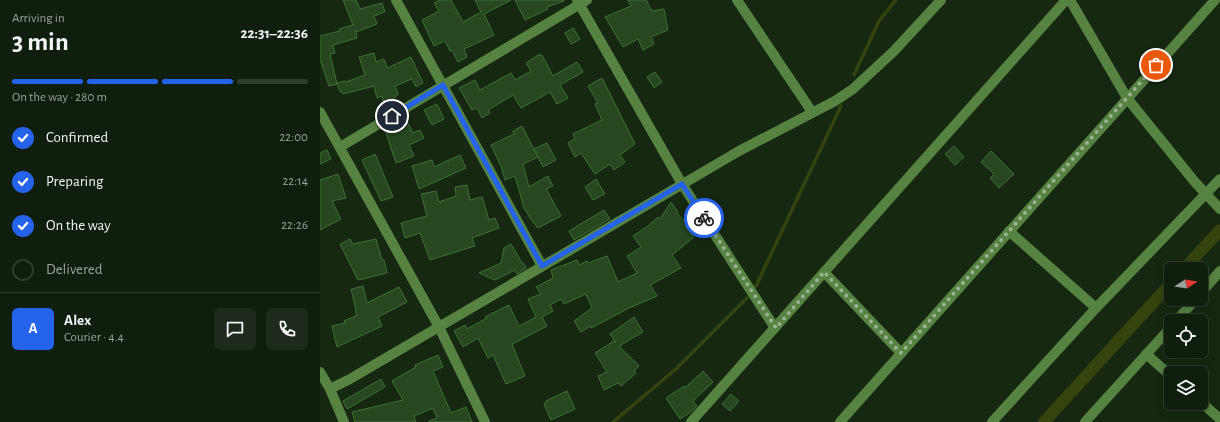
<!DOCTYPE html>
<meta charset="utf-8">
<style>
body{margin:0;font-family:"Alegreya Sans",sans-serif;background:#1e2b1c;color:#f1f3f6;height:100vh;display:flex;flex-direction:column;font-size:15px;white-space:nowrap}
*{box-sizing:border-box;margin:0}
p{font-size:13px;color:#9ca29e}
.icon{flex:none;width:22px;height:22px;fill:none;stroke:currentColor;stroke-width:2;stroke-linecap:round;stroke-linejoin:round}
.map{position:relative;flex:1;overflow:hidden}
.sheet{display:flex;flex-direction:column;background:#101e0e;width:320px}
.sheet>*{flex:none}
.needle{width:26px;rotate:78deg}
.controls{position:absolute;left:844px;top:262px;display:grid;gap:8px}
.controls a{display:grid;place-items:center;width:44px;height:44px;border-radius:6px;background:#101e0e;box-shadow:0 2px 10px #0003,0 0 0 1px #303c2e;font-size:20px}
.pin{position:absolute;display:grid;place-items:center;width:34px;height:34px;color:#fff;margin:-17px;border:2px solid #fff;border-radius:50%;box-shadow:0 1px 4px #0007}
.courier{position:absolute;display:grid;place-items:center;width:40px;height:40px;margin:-20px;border:3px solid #2563eb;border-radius:50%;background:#fff;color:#222;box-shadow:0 1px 5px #0007}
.overview em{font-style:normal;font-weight:600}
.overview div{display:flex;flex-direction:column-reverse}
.overview{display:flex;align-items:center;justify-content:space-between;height:68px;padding:0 12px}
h1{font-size:26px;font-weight:600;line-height:30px}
.bar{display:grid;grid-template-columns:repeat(4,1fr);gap:6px 4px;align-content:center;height:48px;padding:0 12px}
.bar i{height:5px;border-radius:3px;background:#303c2e}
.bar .active{background:#2563eb}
.bar p{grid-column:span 4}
.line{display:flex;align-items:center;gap:10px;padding:0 12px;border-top:1px solid #303c2e}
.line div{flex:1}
.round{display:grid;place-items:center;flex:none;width:42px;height:42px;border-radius:6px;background:#1e2b1c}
ol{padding:0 12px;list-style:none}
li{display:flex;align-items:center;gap:12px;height:44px}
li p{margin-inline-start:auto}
li .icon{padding:4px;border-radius:50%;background:#2563eb;color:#fff;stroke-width:4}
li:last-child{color:#9ca29e}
li i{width:22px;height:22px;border:2px solid #303c2e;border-radius:50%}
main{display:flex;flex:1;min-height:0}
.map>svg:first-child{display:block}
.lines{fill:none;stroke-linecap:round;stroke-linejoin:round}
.stream{stroke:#35440f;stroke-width:3.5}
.canal{stroke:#35440f;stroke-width:12}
.building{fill:#264720;stroke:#3d7134}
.minor{stroke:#568342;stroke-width:10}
.done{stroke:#9cb295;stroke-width:4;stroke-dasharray:0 7.2}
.route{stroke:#2563eb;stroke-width:5}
</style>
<main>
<section class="sheet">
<div class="overview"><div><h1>3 min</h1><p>Arriving in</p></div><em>22:31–22:36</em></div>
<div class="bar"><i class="active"></i><i class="active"></i><i class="active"></i><i></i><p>On the way · 280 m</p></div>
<ol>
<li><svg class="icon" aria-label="check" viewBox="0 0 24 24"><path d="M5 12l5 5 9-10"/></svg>Confirmed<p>22:00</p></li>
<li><svg class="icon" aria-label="check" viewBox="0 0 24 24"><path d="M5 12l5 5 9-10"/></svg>Preparing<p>22:14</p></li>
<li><svg class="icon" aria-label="check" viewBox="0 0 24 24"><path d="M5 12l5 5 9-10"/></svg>On the way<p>22:26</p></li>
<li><i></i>Delivered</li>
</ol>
<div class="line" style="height:72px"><b class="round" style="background:#2563eb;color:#fff">A</b><div><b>Alex</b><p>Courier · 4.4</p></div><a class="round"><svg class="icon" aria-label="chat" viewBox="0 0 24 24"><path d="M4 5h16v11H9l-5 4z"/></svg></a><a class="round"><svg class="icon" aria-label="phone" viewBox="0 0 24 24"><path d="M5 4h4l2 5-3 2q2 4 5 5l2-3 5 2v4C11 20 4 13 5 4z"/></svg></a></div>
</section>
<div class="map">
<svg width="900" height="422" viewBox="0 0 900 422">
<rect width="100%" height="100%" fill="#162812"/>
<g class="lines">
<g class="stream">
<polyline points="534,75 559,21 576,0"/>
<polyline points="436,286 521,106"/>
<polyline points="293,422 357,368 427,298"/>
</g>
<g class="canal">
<polyline points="864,269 900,230"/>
<polyline points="724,422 851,283"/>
</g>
</g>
<g class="building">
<polygon points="23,0 36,0 40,9 62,3 65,12 54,16 57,24 36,32 35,30 37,38 13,45 15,53 10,54 17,84 9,86 0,59 0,36 20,31 19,29 33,25"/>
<polygon points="120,0 131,0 143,22 161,12 155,0 191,0 164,14 174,35 144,49 147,57 138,62 132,50 130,51 125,41 114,46 102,20 119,11 114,3"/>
<polygon points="195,0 244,0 244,1 227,7 228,9 205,20"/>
<polygon points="308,0 326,0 332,11 344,9 348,30 331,37 334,44 323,50 318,39 303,47 285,17 311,6"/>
<polygon points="253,28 260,39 251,44 245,33"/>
<polygon points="54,53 56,62 64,59 67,68 91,57 103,83 96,87 92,79 75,86 78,94 72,100 63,101 62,96 57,98 54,86 23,94 19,90 17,83 25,81 26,82 45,75 39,57"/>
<polygon points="220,54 220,56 222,55 233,76 257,62 263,72 240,85 248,98 237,104 230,92 201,108 193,95 168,110 170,113 162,118 157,108 152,110 139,88 155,80 160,90 191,73 195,80 211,71 206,63"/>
<polygon points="335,72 342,82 334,88 327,77"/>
<polygon points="282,78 315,144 300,155 305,162 294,170 290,164 275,174 261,153 255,157 248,143 255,139 253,134 282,120 275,104 278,103 268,86"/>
<polygon points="117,104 124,119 112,125 104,110"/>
<polygon points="88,123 93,133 100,130 104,138 89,145 94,156 76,163 66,133"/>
<polygon points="202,126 218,157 203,164 209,187 228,176 233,186 226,189 241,216 218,228 210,218 204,208 195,176 185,180 181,166 171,145 194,134 193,131"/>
<polygon points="227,143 236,160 223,167 214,149"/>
<polygon points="634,146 644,157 635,165 625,154"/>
<polygon points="7,150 11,159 0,164 0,153"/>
<polygon points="671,151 694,174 679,188 670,178 674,174 661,162"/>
<polygon points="55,154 73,197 61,201 42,160"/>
<polygon points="140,155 146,168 99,189 92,166 112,160 114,167"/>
<polygon points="18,174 26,198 12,201 21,219 0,230 0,180"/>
<polygon points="276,179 285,194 273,200 265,187"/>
<polygon points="147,185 150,200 162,197 169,220 175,218 179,228 152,238 155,246 110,260 100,233 85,238 81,223 107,216 101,194 116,191 119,202 136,196 135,187"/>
<polygon points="351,202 358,212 357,213 367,224 365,226 374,237 352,255 361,268 330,285 337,296 309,308 271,328 270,326 261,332 254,321 272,308 266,294 244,304 241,299 230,305 233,311 222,317 227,326 192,344 205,376 186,384 173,355 168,358 158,338 143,347 134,331 145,325 147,329 167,318 165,317 189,305 199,326 216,317 208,299 221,294 216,287 233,278 231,270 257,260 259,265 267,261 268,263 287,256 298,282 317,273 307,256 321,247 313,236 328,226 338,217 340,219"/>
<polygon points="284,210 290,219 254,240 249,231"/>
<polygon points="30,239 33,244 56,239 62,260 64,260 67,273 38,280 20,244"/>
<polygon points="191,244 202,263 203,263 206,268 197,274 195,270 175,280 159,273 181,263 184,248"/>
<polygon points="43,286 47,303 79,287 87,302 58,317 62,326 17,347 12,326 25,323 24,321 37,315 35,311 36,310 31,289"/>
<polygon points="314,317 323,332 299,346 319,366 314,371 316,373 301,386 298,383 284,390 278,376 287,372 275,353 294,341 296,343 290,334"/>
<polygon points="118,355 123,367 113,371 131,413 146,407 152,422 109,422 109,421 117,418 113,408 94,416 96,422 35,422 32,412 83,400 72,381 96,367 95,365"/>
<polygon points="383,371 393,382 373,401 377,406 372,411 360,419 346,398 364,386 365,388"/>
<polygon points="61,379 65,387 27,409 23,401"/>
<polygon points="247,391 255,409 231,420 224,404 226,403 226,401"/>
<polygon points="411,394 419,401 410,411 402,404"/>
</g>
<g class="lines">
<g class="minor">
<polyline points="76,0 222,266"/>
<polyline points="257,0 362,184 455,328"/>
<polyline points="417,0 492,112"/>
<polyline points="750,0 807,98 874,181 900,209"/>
<polyline points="0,112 119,327 165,422"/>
<polyline points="20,147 267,0"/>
<polyline points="689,231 776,308"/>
<polyline points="504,272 581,353"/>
<polyline points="881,293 900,271"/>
<polyline points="856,321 876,299"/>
<polyline points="826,354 851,376"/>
<polyline points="0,372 10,389 24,422"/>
<polyline points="10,389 30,379 419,151 515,101 533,89 574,51 621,0"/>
<polyline points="881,402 900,419"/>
<polyline points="371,422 746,0"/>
<polyline points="520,422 895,0"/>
<polyline points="672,422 776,308 900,179"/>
<polyline points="765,422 851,327"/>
</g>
</g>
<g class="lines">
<polyline class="done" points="384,218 456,328 504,272 581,353 836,65"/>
<polyline class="route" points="72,116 123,85 222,266 362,184 384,218"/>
</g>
</svg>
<div class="controls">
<a><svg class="needle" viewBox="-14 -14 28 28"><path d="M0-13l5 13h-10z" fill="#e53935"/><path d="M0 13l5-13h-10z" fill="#9ca29e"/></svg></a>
<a><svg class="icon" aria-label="locate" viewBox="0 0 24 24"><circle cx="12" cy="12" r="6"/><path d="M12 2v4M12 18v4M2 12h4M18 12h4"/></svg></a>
<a><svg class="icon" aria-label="layers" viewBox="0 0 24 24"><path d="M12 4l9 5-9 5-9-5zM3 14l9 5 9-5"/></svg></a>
</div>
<div class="pin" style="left:836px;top:65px;background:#ea580c"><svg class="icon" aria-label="bag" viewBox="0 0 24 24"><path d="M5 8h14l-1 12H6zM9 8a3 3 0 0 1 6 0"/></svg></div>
<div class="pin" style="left:72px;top:116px;background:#1f2937"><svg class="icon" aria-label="home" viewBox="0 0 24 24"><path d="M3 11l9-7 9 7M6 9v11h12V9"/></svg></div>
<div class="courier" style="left:384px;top:218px"><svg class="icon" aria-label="bike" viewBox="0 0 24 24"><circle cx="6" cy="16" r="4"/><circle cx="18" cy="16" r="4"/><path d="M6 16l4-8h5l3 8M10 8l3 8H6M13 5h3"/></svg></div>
</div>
</main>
